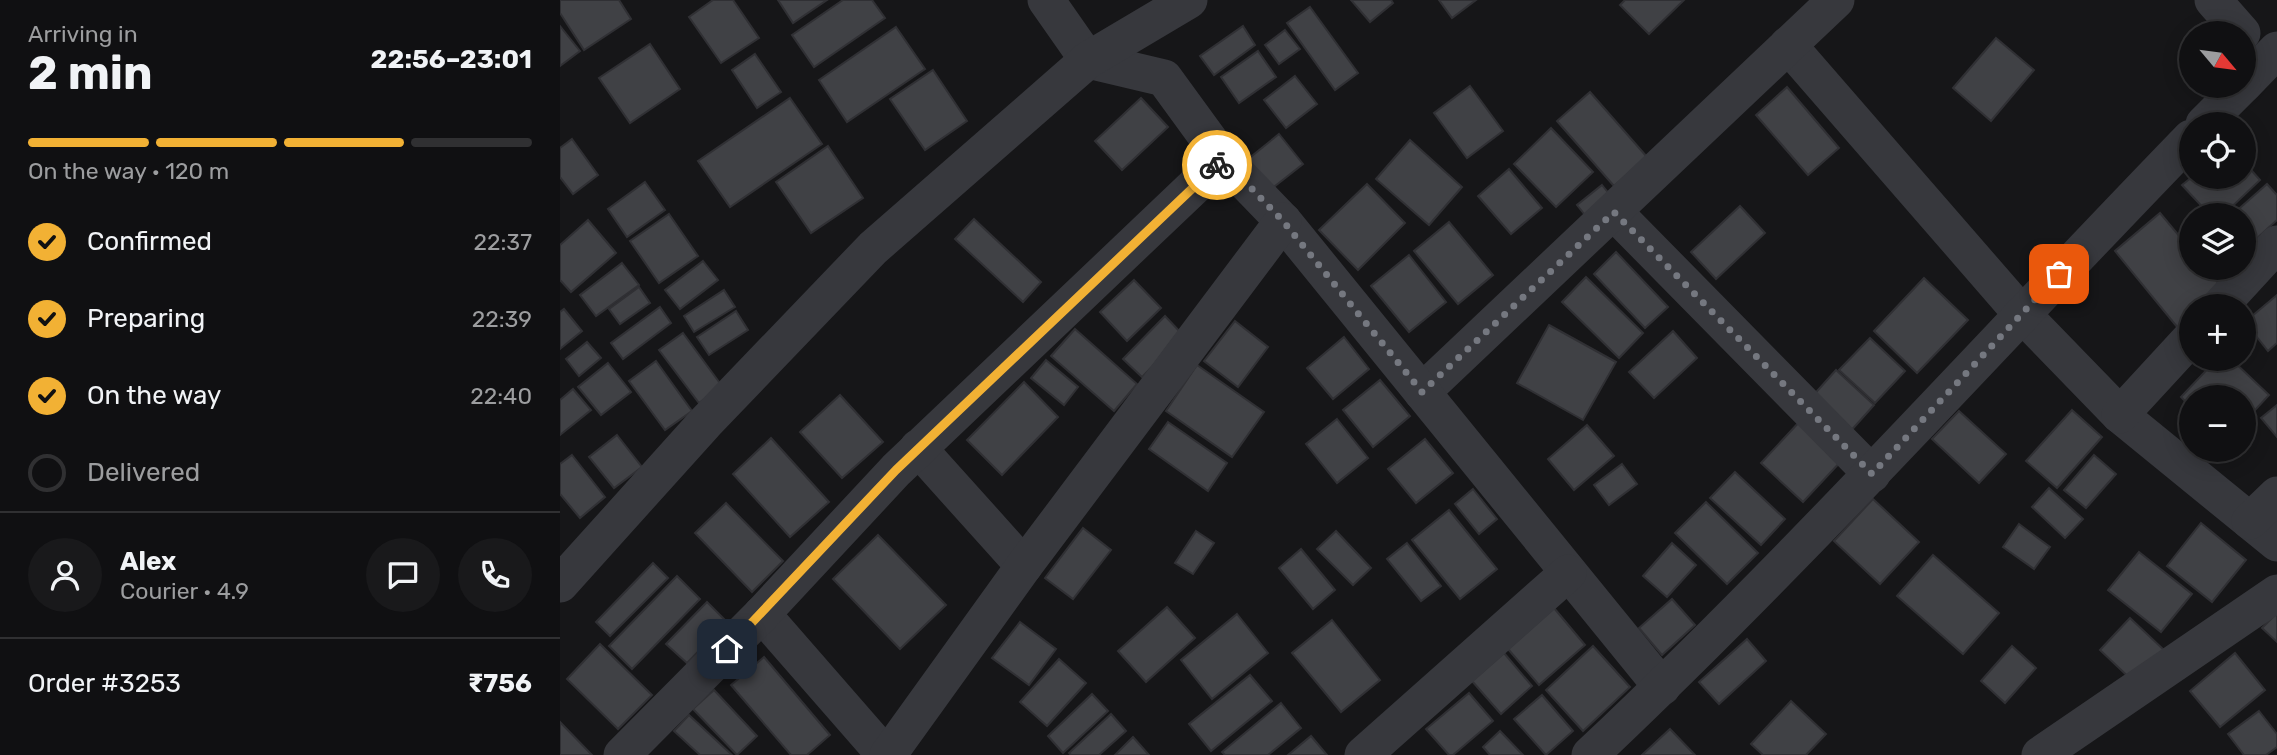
<!DOCTYPE html>
<meta charset="utf-8">
<style>
body{margin:0;font-family:Rubik,sans-serif;background:#19191b;color:#f1f3f6;height:100vh;display:flex;flex-direction:column;font-size:26px;white-space:nowrap}
*{box-sizing:border-box;margin:0}
p{font-size:23px;color:#9c9d9f}
.icon{flex:none;width:38px;height:38px;fill:none;stroke:currentColor;stroke-width:2;stroke-linecap:round;stroke-linejoin:round}
.map{position:relative;flex:1;overflow:hidden}
.side{display:flex;flex-direction:column;background:#101012;width:560px}
.side>*{flex:none}
.needle{width:46px;rotate:119deg}
.tools{position:absolute;left:1619px;top:21px;display:grid;gap:14px}
.tools a{display:grid;place-items:center;width:77px;height:77px;border-radius:50%;background:#101012;box-shadow:0 4px 18px #0003,0 0 0 2px #303032;font-size:35px}
.pin{position:absolute;display:grid;place-items:center;width:60px;height:60px;color:#fff;margin:-30px;border-radius:14px;box-shadow:0 4px 10px #0006}
.courier{position:absolute;display:grid;place-items:center;width:70px;height:70px;margin:-35px;border:5px solid #f2b134;border-radius:50%;background:#fff;color:#222;box-shadow:0 2px 9px #0007}
.summary em{font-style:normal;font-weight:700}
.summary div{display:flex;flex-direction:column-reverse}
.summary{display:flex;align-items:center;justify-content:space-between;height:119px;padding:0 28px}
h1{font-size:46px;font-weight:700;line-height:52px}
.bar{display:grid;grid-template-columns:repeat(4,1fr);gap:10px 7px;align-content:center;height:84px;padding:0 28px}
.bar i{height:9px;border-radius:5px;background:#303032}
.bar .active{background:#f2b134}
.bar p{grid-column:span 4}
.line{display:flex;align-items:center;gap:18px;padding:0 28px;border-top:2px solid #303032}
.line div{flex:1}
.round{display:grid;place-items:center;flex:none;width:74px;height:74px;border-radius:37px;background:#19191b}
ol{padding:0 28px;list-style:none}
li{display:flex;align-items:center;gap:21px;height:77px}
li p{margin-inline-start:auto}
li .icon{padding:7px;border-radius:50%;background:#f2b134;color:#111;stroke-width:4}
li:last-child{color:#9c9d9f}
li i{width:38px;height:38px;border:4px solid #303032;border-radius:50%}
main{display:flex;flex:1;min-height:0}
.map>svg:first-child{display:block}
.building{fill:#404145;stroke:#303034;stroke-width:2}
.lines{fill:none;stroke-linecap:round;stroke-linejoin:round}
.minor{stroke:#37383d;stroke-width:37}
.done{stroke:#757880;stroke-width:7;stroke-dasharray:0 12.6}
.route{stroke:#f2b134;stroke-width:9}
</style>
<main>
<section class="side">
<div class="summary"><div><h1>2 min</h1><p>Arriving in</p></div><em>22:56–23:01</em></div>
<div class="bar"><i class="active"></i><i class="active"></i><i class="active"></i><i></i><p>On the way · 120 m</p></div>
<ol>
<li><svg class="icon" aria-label="check" viewBox="0 0 24 24"><path d="M5 12l5 5 9-10"/></svg>Confirmed<p>22:37</p></li>
<li><svg class="icon" aria-label="check" viewBox="0 0 24 24"><path d="M5 12l5 5 9-10"/></svg>Preparing<p>22:39</p></li>
<li><svg class="icon" aria-label="check" viewBox="0 0 24 24"><path d="M5 12l5 5 9-10"/></svg>On the way<p>22:40</p></li>
<li><i></i>Delivered</li>
</ol>
<div class="line" style="height:126px"><a class="round"><svg class="icon" aria-label="person" viewBox="0 0 24 24"><circle cx="12" cy="8" r="4"/><path d="M4 21q1-7 8-7t8 7"/></svg></a><div><b>Alex</b><p>Courier · 4.9</p></div><a class="round"><svg class="icon" aria-label="chat" viewBox="0 0 24 24"><path d="M4 5h16v11H9l-5 4z"/></svg></a><a class="round"><svg class="icon" aria-label="phone" viewBox="0 0 24 24"><path d="M5 4h4l2 5-3 2q2 4 5 5l2-3 5 2v4C11 20 4 13 5 4z"/></svg></a></div>
<div class="line" style="height:91px"><div>Order #3253</div><b>₹756</b></div>
</section>
<div class="map">
<svg width="1717" height="755" viewBox="0 0 1717 755">
<rect width="100%" height="100%" fill="#161618"/>
<g class="building">
<polygon points="0,0 59,0 71,19 24,50 0,13"/>
<polygon points="153,0 173,0 199,38 161,63 129,17"/>
<polygon points="218,0 267,0 233,23"/>
<polygon points="283,0 312,0 325,18 254,67 232,35"/>
<polygon points="791,0 831,0 833,3 810,22"/>
<polygon points="879,0 916,0 892,18"/>
<polygon points="1065,0 1124,0 1089,34 1060,5"/>
<polygon points="750,7 798,73 775,90 727,23"/>
<polygon points="0,26 20,51 0,66"/>
<polygon points="683,26 695,45 654,75 640,56"/>
<polygon points="336,27 365,69 287,122 259,80"/>
<polygon points="725,30 740,49 719,64 705,45"/>
<polygon points="1436,38 1474,70 1431,121 1393,88"/>
<polygon points="90,44 120,89 70,123 39,78"/>
<polygon points="698,51 716,77 679,103 661,77"/>
<polygon points="195,54 221,92 197,108 172,70"/>
<polygon points="373,70 407,121 365,150 330,99"/>
<polygon points="735,76 757,104 726,128 704,100"/>
<polygon points="910,86 943,131 907,158 874,113"/>
<polygon points="1227,87 1279,148 1248,175 1196,115"/>
<polygon points="1030,92 1087,157 1054,186 997,121"/>
<polygon points="230,98 262,144 170,207 138,161"/>
<polygon points="581,98 608,127 562,170 535,141"/>
<polygon points="991,128 1033,172 996,207 954,164"/>
<polygon points="719,134 743,164 705,194 682,164"/>
<polygon points="12,139 38,175 13,194 0,177 0,148"/>
<polygon points="850,140 902,187 869,225 816,179"/>
<polygon points="268,146 303,198 251,233 216,182"/>
<polygon points="1684,162 1700,180 1663,215 1650,215 1622,185 1632,177 1684,177"/>
<polygon points="949,169 982,208 951,234 918,196"/>
<polygon points="85,182 105,210 67,237 48,209"/>
<polygon points="807,184 845,223 798,270 759,230"/>
<polygon points="1707,184 1717,195 1717,220 1684,250 1684,215 1672,215"/>
<polygon points="1042,185 1054,200 1029,220 1017,205"/>
<polygon points="1180,206 1205,233 1156,279 1131,252"/>
<polygon points="1600,213 1631,250 1631,268 1646,268 1664,290 1644,306 1631,306 1631,317 1618,328 1555,251"/>
<polygon points="109,214 138,256 99,283 70,241"/>
<polygon points="414,219 481,282 463,302 395,239"/>
<polygon points="28,220 56,253 11,292 0,280 0,245"/>
<polygon points="889,222 933,275 898,304 854,251"/>
<polygon points="1056,252 1108,307 1085,328 1034,274"/>
<polygon points="849,255 886,302 849,332 811,286"/>
<polygon points="143,261 158,280 120,309 105,290"/>
<polygon points="62,263 79,285 36,316 20,295"/>
<polygon points="1026,277 1083,333 1059,358 1002,302"/>
<polygon points="1364,278 1408,320 1357,373 1314,331"/>
<polygon points="574,280 601,308 567,341 540,312"/>
<polygon points="79,287 90,303 60,324 49,309"/>
<polygon points="164,290 175,307 134,332 124,316"/>
<polygon points="1717,295 1717,343 1708,351 1685,322"/>
<polygon points="100,307 111,323 63,359 51,343"/>
<polygon points="4,309 22,331 0,349 0,312"/>
<polygon points="176,311 188,330 149,355 137,337"/>
<polygon points="605,316 623,335 582,377 563,359"/>
<polygon points="675,321 708,347 678,387 644,361"/>
<polygon points="989,325 1056,362 1023,420 957,383"/>
<polygon points="515,329 577,384 554,411 491,356"/>
<polygon points="1113,331 1137,358 1094,398 1069,372"/>
<polygon points="123,333 162,386 139,403 99,350"/>
<polygon points="784,337 809,369 773,399 747,368"/>
<polygon points="1310,338 1345,371 1315,403 1279,370"/>
<polygon points="27,342 41,358 19,376 6,359"/>
<polygon points="1657,359 1671,359 1709,395 1684,422 1684,397 1631,397 1631,407 1621,397"/>
<polygon points="486,360 518,387 504,405 471,378"/>
<polygon points="96,361 132,411 105,430 69,381"/>
<polygon points="48,363 71,392 41,415 18,387"/>
<polygon points="637,365 704,412 672,457 606,411"/>
<polygon points="1276,370 1314,405 1288,434 1250,399"/>
<polygon points="820,380 850,416 813,447 783,410"/>
<polygon points="464,382 498,417 442,475 407,440"/>
<polygon points="13,389 31,410 0,435 0,400"/>
<polygon points="280,395 323,442 282,478 240,432"/>
<polygon points="1717,405 1717,437 1701,418"/>
<polygon points="1512,410 1542,437 1497,488 1466,461"/>
<polygon points="1399,411 1446,454 1419,483 1372,439"/>
<polygon points="777,419 808,458 777,483 746,444"/>
<polygon points="1242,419 1284,458 1243,502 1201,463"/>
<polygon points="608,422 667,463 648,491 589,449"/>
<polygon points="1027,425 1054,456 1014,490 988,459"/>
<polygon points="57,435 82,467 54,488 29,457"/>
<polygon points="211,438 269,502 230,537 173,474"/>
<polygon points="865,439 893,473 856,503 828,469"/>
<polygon points="12,455 45,497 20,518 0,494 0,464"/>
<polygon points="1534,455 1556,474 1526,508 1504,490"/>
<polygon points="1062,464 1077,484 1049,505 1034,485"/>
<polygon points="1175,472 1225,519 1201,545 1150,498"/>
<polygon points="1489,488 1523,519 1505,538 1472,507"/>
<polygon points="913,489 937,519 919,534 895,504"/>
<polygon points="1313,499 1359,542 1320,584 1274,541"/>
<polygon points="1146,502 1198,553 1167,584 1115,533"/>
<polygon points="166,503 223,561 192,592 135,533"/>
<polygon points="889,510 937,569 900,599 852,540"/>
<polygon points="1641,523 1686,560 1652,602 1607,566"/>
<polygon points="1459,524 1490,547 1474,569 1443,547"/>
<polygon points="523,528 551,550 513,599 485,578"/>
<polygon points="636,531 654,543 633,574 615,563"/>
<polygon points="776,531 811,568 793,585 757,549"/>
<polygon points="318,535 386,605 340,649 273,579"/>
<polygon points="847,543 881,586 861,601 827,559"/>
<polygon points="1112,543 1136,565 1107,597 1083,576"/>
<polygon points="741,549 775,590 753,609 719,568"/>
<polygon points="1579,552 1632,594 1601,632 1548,590"/>
<polygon points="1373,555 1439,613 1403,654 1337,596"/>
<polygon points="93,563 108,578 50,636 36,622"/>
<polygon points="117,576 140,599 72,669 49,646"/>
<polygon points="1112,599 1135,625 1102,655 1079,628"/>
<polygon points="147,602 167,622 127,663 106,644"/>
<polygon points="607,607 635,638 586,682 558,651"/>
<polygon points="994,608 1025,645 979,685 948,649"/>
<polygon points="1717,613 1717,642 1702,628"/>
<polygon points="677,614 708,653 652,699 621,660"/>
<polygon points="1570,618 1605,651 1575,683 1540,650"/>
<polygon points="772,620 820,680 781,712 732,653"/>
<polygon points="460,622 496,649 469,685 432,658"/>
<polygon points="1187,639 1206,661 1159,704 1139,682"/>
<polygon points="40,644 92,695 58,729 7,679"/>
<polygon points="1033,646 1070,687 1023,731 986,690"/>
<polygon points="1452,646 1476,668 1445,703 1421,681"/>
<polygon points="944,653 972,686 941,714 912,681"/>
<polygon points="1675,653 1705,690 1660,727 1630,691"/>
<polygon points="204,657 270,735 247,755 231,755 171,685"/>
<polygon points="499,659 526,683 487,726 460,702"/>
<polygon points="690,675 712,701 651,751 629,724"/>
<polygon points="154,690 197,736 177,755 133,709"/>
<polygon points="909,693 933,721 893,755 889,755 866,729"/>
<polygon points="532,694 548,711 503,753 488,736"/>
<polygon points="982,695 1013,731 986,755 954,719"/>
<polygon points="1231,701 1266,734 1246,755 1203,755 1191,744"/>
<polygon points="721,703 741,728 708,755 665,755 662,752"/>
<polygon points="1699,711 1717,734 1717,747 1706,755 1684,755 1668,734"/>
<polygon points="551,714 566,731 539,755 511,755 509,753"/>
<polygon points="129,715 172,755 140,755 114,731"/>
<polygon points="0,722 32,755 0,755"/>
<polygon points="1110,729 1135,755 1082,755"/>
<polygon points="940,731 963,755 930,755 923,747"/>
<polygon points="751,736 767,755 728,755"/>
<polygon points="573,737 589,755 555,755"/>
</g>
<g class="lines">
<g class="minor">
<polyline points="486,0 528,60 604,78 663,159"/>
<polyline points="1653,0 1682,33"/>
<polyline points="1228,45 1461,313 1560,415 1717,543"/>
<polyline points="1684,84 1717,50"/>
<polyline points="1644,124 1682,86"/>
<polyline points="1054,212 1312,474"/>
<polyline points="1660,306 1717,244"/>
<polyline points="862,392 1276,0"/>
<polyline points="1560,415 1631,338"/>
<polyline points="358,448 464,566"/>
<polyline points="1690,521 1717,495"/>
<polyline points="0,584 145,423 313,248 528,60 629,0"/>
<polyline points="202,614 325,755"/>
<polyline points="62,755 202,614 336,470 663,159 723,221 1102,687"/>
<polyline points="328,755 464,566 723,221"/>
<polyline points="803,755 1008,573"/>
<path d="M 1030,755 C 1239,558 1431,344 1631,138"/>
<polyline points="1480,755 1717,593"/>
</g>
</g>
<g class="lines">
<polyline class="done" points="657,165 663,159 723,221 862,392 1054,212 1312,474 1499,274"/>
<polyline class="route" points="167,649 336,470 657,165"/>
</g>
</svg>
<div class="tools">
<a><svg class="needle" viewBox="-14 -14 28 28"><path d="M0-13l5 13h-10z" fill="#e53935"/><path d="M0 13l5-13h-10z" fill="#9c9d9f"/></svg></a>
<a><svg class="icon" aria-label="locate" viewBox="0 0 24 24"><circle cx="12" cy="12" r="6"/><path d="M12 2v4M12 18v4M2 12h4M18 12h4"/></svg></a>
<a><svg class="icon" aria-label="layers" viewBox="0 0 24 24"><path d="M12 4l9 5-9 5-9-5zM3 14l9 5 9-5"/></svg></a>
<a>+</a>
<a>−</a>
</div>
<div class="pin" style="left:1499px;top:274px;background:#ea580c"><svg class="icon" aria-label="bag" viewBox="0 0 24 24"><path d="M5 8h14l-1 12H6zM9 8a3 3 0 0 1 6 0"/></svg></div>
<div class="pin" style="left:167px;top:649px;background:#1f2937"><svg class="icon" aria-label="home" viewBox="0 0 24 24"><path d="M3 11l9-7 9 7M6 9v11h12V9"/></svg></div>
<div class="courier" style="left:657px;top:165px"><svg class="icon" aria-label="bike" viewBox="0 0 24 24"><circle cx="6" cy="16" r="4"/><circle cx="18" cy="16" r="4"/><path d="M6 16l4-8h5l3 8M10 8l3 8H6M13 5h3"/></svg></div>
</div>
</main>
